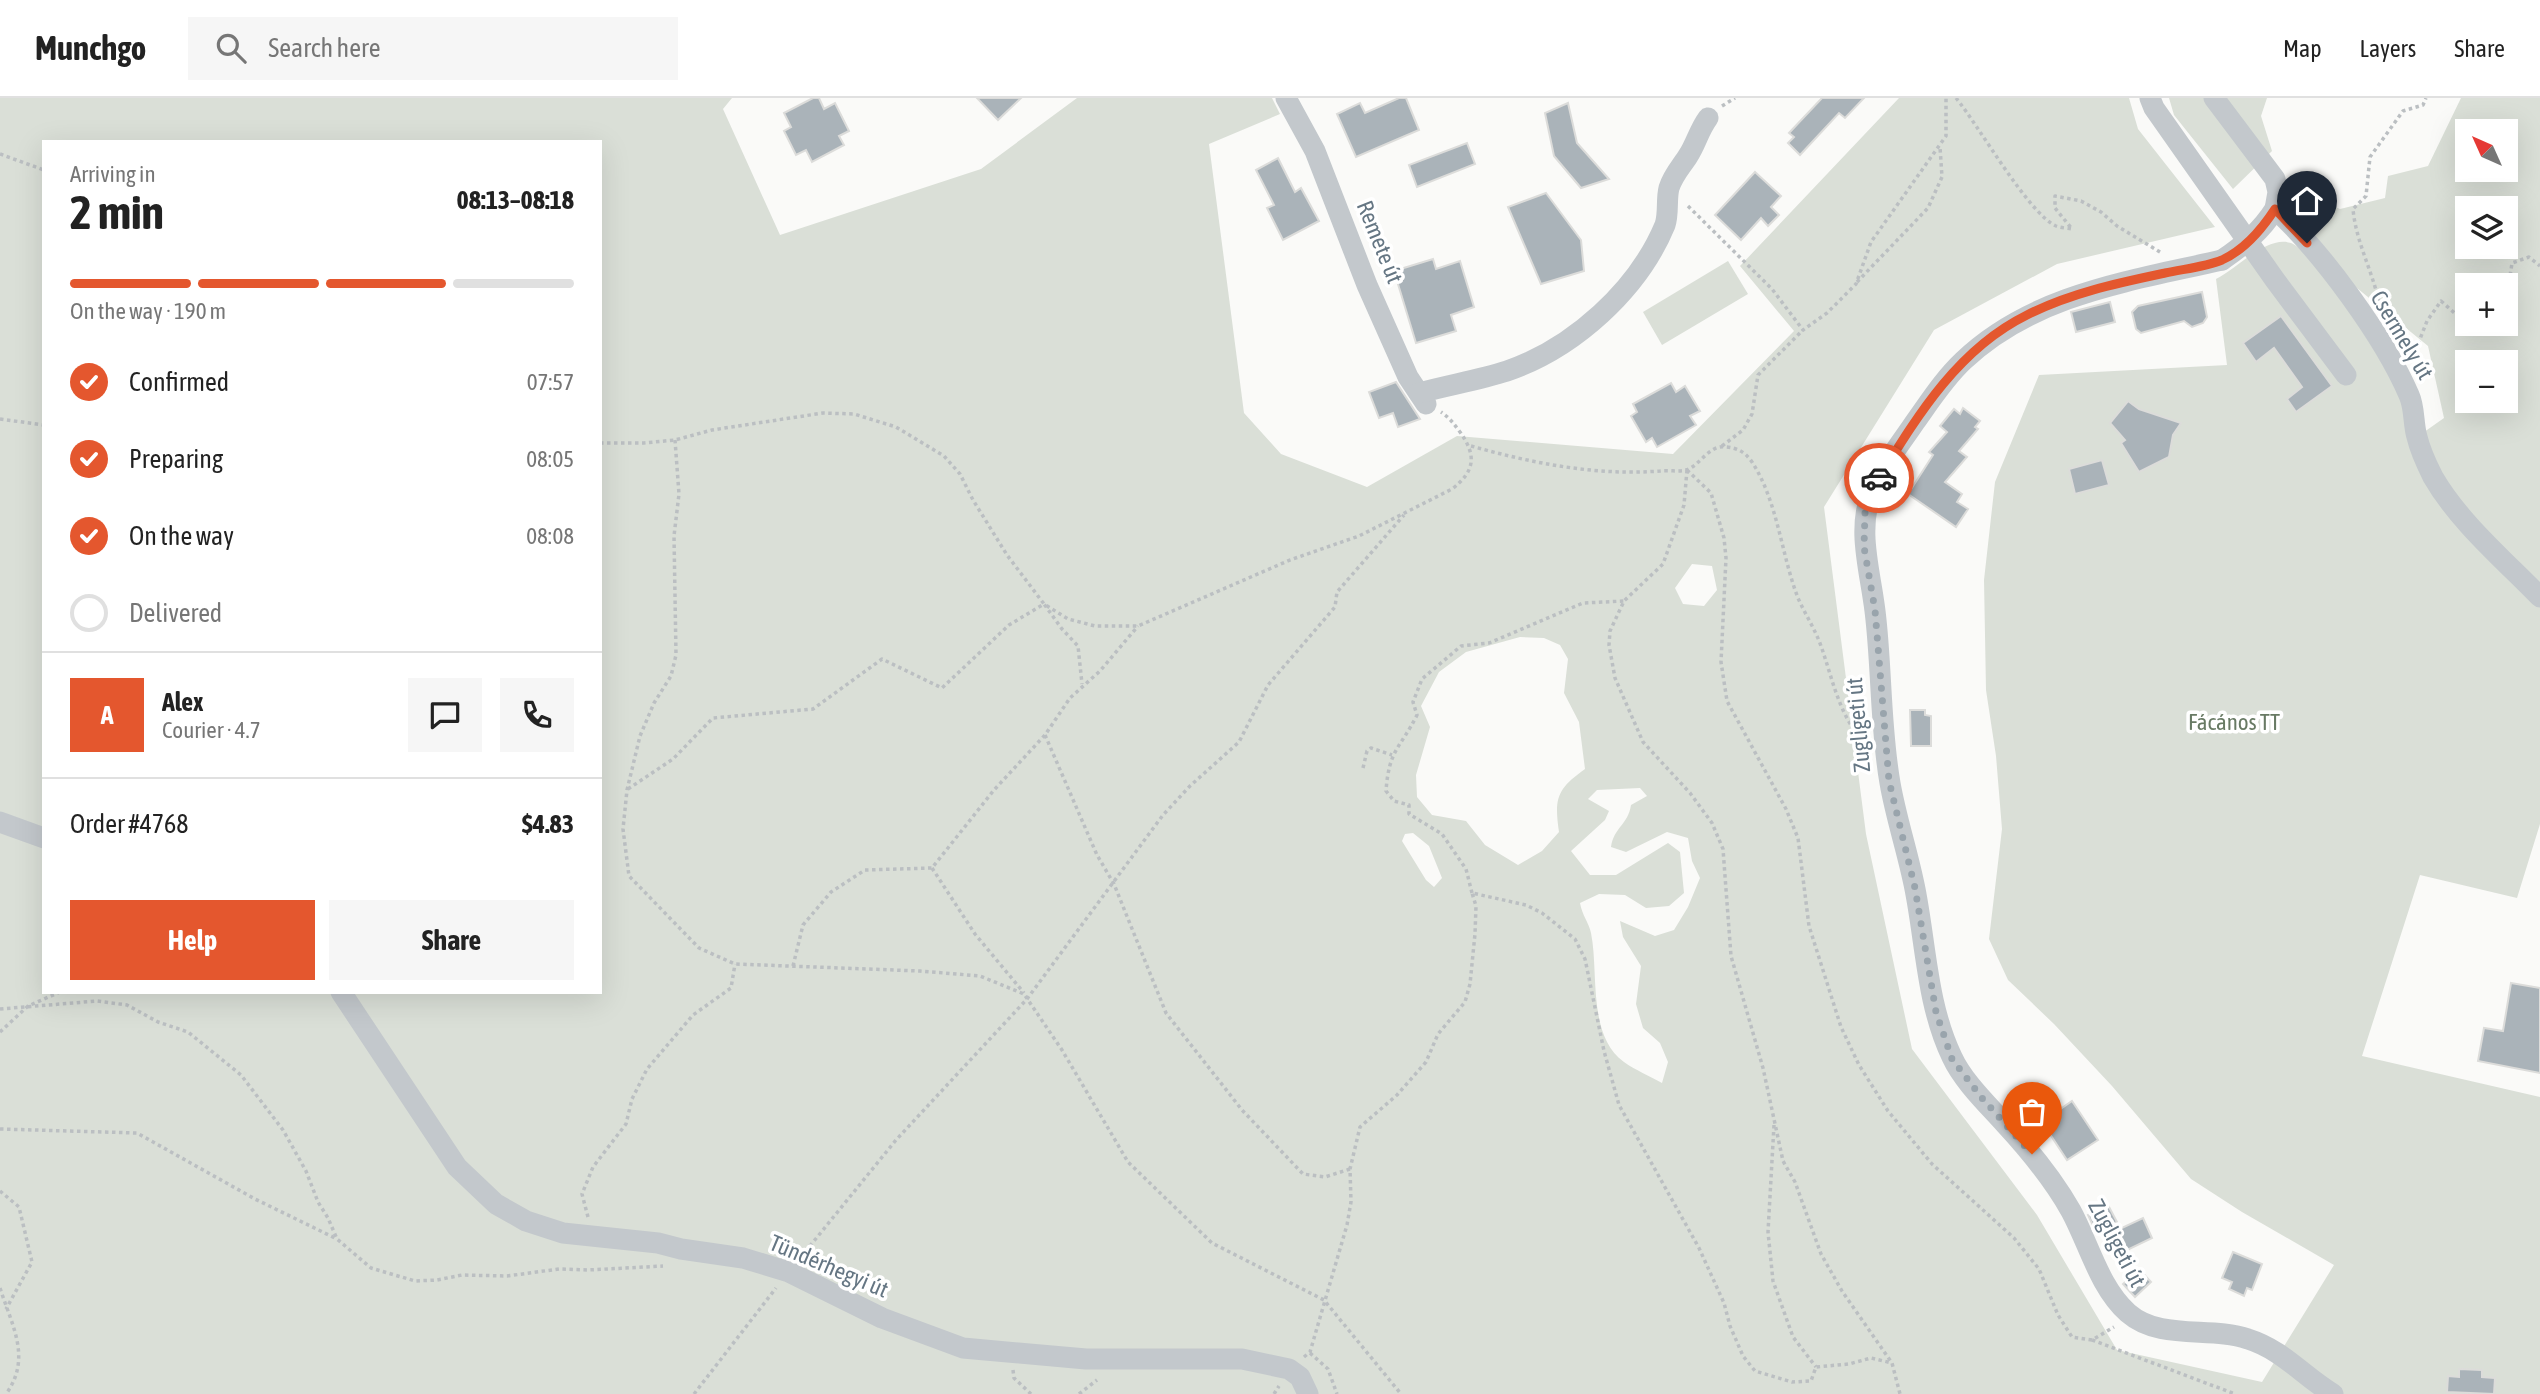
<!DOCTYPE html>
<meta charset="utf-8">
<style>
body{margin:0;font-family:"Asap Condensed",sans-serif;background:#f6f6f6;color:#222;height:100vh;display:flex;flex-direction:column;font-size:26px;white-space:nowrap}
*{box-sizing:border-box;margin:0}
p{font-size:23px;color:#767676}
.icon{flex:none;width:38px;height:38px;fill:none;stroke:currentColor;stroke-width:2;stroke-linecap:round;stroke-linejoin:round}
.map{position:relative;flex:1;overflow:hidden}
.details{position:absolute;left:42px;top:42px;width:560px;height:854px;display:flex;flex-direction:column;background:#fff;border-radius:0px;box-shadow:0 7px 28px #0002}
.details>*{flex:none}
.needle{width:46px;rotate:315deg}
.buttons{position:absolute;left:2455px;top:21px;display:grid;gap:14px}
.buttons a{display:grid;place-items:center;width:63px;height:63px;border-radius:0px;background:#fff;box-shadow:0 7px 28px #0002;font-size:35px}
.pin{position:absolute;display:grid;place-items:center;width:60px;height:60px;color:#fff;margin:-72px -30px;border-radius:50% 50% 50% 0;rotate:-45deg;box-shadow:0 0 7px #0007}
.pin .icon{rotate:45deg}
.courier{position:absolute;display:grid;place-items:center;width:70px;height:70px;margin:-35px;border:5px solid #e4572e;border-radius:50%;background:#fff;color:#222;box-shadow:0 2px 9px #0007}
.summary em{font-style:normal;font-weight:700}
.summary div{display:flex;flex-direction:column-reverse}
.summary{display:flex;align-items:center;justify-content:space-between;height:119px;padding:0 28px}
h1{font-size:46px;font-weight:700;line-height:52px}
.bar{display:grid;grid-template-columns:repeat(4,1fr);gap:10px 7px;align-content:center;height:84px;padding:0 28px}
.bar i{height:9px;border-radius:5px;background:#e0e0e0}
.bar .selected{background:#e4572e}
.bar p{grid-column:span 4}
.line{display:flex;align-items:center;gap:18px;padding:0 28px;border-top:2px solid #e0e0e0}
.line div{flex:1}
.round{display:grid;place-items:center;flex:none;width:74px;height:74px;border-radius:0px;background:#f6f6f6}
ol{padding:0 28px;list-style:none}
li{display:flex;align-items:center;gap:21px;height:77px}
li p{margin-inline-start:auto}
li .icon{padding:7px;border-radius:50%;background:#e4572e;color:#fff;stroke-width:4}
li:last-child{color:#767676}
li i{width:38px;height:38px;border:4px solid #e0e0e0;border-radius:50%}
.button{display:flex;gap:14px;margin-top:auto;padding:14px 28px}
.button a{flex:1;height:80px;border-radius:0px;background:#e4572e;color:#fff;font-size:28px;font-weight:700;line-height:80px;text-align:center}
.button a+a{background:#f6f6f6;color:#222}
header{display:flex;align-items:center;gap:42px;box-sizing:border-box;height:98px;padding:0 35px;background:#fff;border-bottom:2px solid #e0e0e0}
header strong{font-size:33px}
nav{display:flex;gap:38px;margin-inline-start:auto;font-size:24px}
.search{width:490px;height:63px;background:#f6f6f6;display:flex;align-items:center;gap:18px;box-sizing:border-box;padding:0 24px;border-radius:0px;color:#767676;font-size:26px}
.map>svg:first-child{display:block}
.green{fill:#dadfd7;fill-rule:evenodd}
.building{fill:#aab3b9;stroke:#dcdcda;stroke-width:2}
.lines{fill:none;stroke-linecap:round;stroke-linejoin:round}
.path{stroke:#bbbfc2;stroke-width:3.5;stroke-dasharray:3.5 3.5;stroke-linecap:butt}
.minor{stroke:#c3c8cc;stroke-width:21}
.minor-bridge{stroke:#c3c8cc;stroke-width:21}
.done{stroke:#99a4ac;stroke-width:7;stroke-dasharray:0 12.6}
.route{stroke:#e4572e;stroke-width:9}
.labels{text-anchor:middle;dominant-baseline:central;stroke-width:7;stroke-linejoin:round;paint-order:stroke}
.street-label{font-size:23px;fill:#657683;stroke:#fff}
.park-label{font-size:23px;fill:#687a64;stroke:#fff}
</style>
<header>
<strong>Munchgo</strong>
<div class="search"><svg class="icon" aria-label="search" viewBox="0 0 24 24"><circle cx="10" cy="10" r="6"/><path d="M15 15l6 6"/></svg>Search here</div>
<nav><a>Map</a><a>Layers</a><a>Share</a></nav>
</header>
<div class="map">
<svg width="2540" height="1296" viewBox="0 0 2540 1296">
<rect width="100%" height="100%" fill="#fafaf8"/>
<g class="green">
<path d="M 0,0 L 732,0 L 723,11 L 780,137 L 981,71 L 1077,0 L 1272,0 L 1280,16 L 1209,46 L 1244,315 L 1281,356 L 1367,389 L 1457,338 L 1673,356 L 1794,233 L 1740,168 L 1899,0 L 2129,0 L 2138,31 L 2215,129 L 2057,166 L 1934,232 L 1824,409 L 1866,736 L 1912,951 L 2037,1117 L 2117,1252 L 2262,1284 L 2334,1167 L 2242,1114 L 2191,1081 L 2112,988 L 2054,926 L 2008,882 L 1989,841 L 2002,731 L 1996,658 L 1986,592 L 1984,482 L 1995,384 L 2039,277 L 2227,267 L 2216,181 C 2238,170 2267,137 2291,145 C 2316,154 2388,272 2401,298 C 2408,311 2412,326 2417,339 L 2444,320 L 2428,248 L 2352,186 L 2297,118 L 2307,97 L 2340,111 L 2385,100 L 2388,78 L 2428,68 L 2461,0 L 2540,0 L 2540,726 L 2517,800 L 2420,777 L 2362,958 L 2540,999 L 2540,1296 L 0,1296 ZM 2468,33 L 2506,33 L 2506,72 L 2468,72 ZM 44,44 L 600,44 L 600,894 L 44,894 ZM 2468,110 L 2506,110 L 2506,149 L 2468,149 ZM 2468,187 L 2506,187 L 2506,226 L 2468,226 ZM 2468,264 L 2506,264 L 2506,303 L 2468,303 ZM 1692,466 L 1712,468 L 1717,492 L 1704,508 L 1683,506 L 1675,490 ZM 1520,539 L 1544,540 L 1560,547 L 1568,561 L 1564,595 L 1579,624 L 1585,671 C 1557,691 1554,700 1559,734 L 1542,753 L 1518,767 L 1485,747 L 1466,723 L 1432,717 L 1417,699 L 1416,677 L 1430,629 L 1421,608 L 1439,574 L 1466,554 ZM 1640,690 L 1647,698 L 1631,707 C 1628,727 1614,729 1611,749 L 1626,754 L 1667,734 L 1688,740 L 1692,763 L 1700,780 L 1688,809 L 1674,832 L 1655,838 L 1620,823 L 1623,839 L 1641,868 L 1636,906 L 1643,930 L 1660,945 L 1668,964 L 1662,985 C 1650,978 1635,972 1624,964 C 1587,938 1599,873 1591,835 C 1589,825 1582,817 1580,805 L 1599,796 L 1625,797 L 1646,810 L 1669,808 L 1684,795 L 1680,754 L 1668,745 L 1616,777 L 1590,777 L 1571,753 L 1605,722 L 1609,713 L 1588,701 L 1597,692 ZM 1413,735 L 1429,748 L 1442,780 L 1434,789 L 1426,782 L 1402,743 L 1405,736 Z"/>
<polygon points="2169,0 2267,0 2261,18 2272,53 2233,91 2174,17"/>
<polygon points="1728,163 1748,196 1662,247 1643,214"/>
</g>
<g class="building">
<polygon points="813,0 819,0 824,11 835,5 849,33 839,38 844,47 812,64 806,52 796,57 784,33 791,29 784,15"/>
<polygon points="977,0 1021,0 998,22"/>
<polygon points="1399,0 1406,0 1419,32 1356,59 1337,16 1360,5 1365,15"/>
<polygon points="1822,0 1864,0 1845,20 1839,15 1800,57 1788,45 1794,39 1789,35"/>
<polygon points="1568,5 1577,45 1609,81 1581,90 1554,58 1545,15"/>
<polygon points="1467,45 1475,66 1417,89 1409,67"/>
<polygon points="1278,60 1295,94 1301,90 1319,123 1283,142 1267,110 1274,107 1256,72"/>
<polygon points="1755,74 1781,98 1771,109 1779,117 1768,128 1761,120 1741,142 1715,117"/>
<polygon points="1546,95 1581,142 1584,173 1541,186 1508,109"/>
<polygon points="1433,161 1436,171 1460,163 1474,209 1451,217 1456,233 1416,245 1394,173"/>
<polygon points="2202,194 2207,219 2203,225 2192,229 2184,223 2141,235 2136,231 2132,214 2138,208"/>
<polygon points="2110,204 2115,224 2076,234 2071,214"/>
<polygon points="2281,218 2332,288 2296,314 2287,301 2302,289 2274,250 2256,264 2243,245"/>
<polygon points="1396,284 1420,321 1398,329 1393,315 1379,320 1369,294"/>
<polygon points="1671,285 1676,294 1685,288 1700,313 1690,318 1696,327 1657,349 1652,340 1646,344 1631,318 1637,314 1633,306"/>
<polygon points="2128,303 2139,311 2181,325 2173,337 2169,359 2139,374 2121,345 2125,342 2110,325"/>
<polygon points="1963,310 1980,323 1975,329 1978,331 1959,353 1967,359 1945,384 1962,396 1957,404 1968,411 1956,429 1908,396 1933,357 1929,354 1947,334 1940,328 1954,311 1960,316"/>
<polygon points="2102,362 2109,387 2075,396 2069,371"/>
<polygon points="1910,612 1925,612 1925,617 1931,618 1931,648 1911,648"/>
<polygon points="2511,885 2540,890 2540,975 2478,963 2484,930 2503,933"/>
<polygon points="2072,1003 2098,1042 2067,1062 2042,1024"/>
<polygon points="2108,1107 2117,1124 2096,1134 2088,1117"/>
<polygon points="2143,1120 2152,1140 2119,1156 2109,1136"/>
<polygon points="2233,1154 2262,1166 2252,1192 2247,1190 2244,1198 2229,1191 2232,1184 2222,1180"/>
<polygon points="2139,1171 2151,1184 2135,1199 2123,1186"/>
<polygon points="2459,1271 2482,1272 2482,1279 2495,1280 2494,1296 2447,1294 2448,1278 2459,1279"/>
</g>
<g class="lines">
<g class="path">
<path d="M 1956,0 C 1979,28 2028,115 2056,128 C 2061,130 2067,130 2072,131 L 2055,110 L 2055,98 L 2081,103 L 2101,114 L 2117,128 L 2160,154"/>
<polyline points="1722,8 1735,0"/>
<polyline points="0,56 44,72"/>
<polyline points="1688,108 1772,191 1803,232 1827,215 1856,186 1871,144 1946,38 1946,0"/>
<polyline points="1857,184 1928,110 1942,79 1940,49"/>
<path d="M 2379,204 C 2372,172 2356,144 2353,111 L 2366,98 L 2370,59 L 2403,13 L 2423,7 L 2426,0"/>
<polyline points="2506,205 2512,165 2529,159 2540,168"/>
<polyline points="2413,259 2427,223 2441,203 2459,219 2465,184 2478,183 2480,187"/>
<polyline points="0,321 44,327"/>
<polyline points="675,342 679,396 674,438 676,557 671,578 654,605 640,638 627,692 623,731 629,778 699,850 735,866 920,873 980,878 1024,896 1062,952 1128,1064 1212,1145 1324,1202 1401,1296"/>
<path d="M 600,345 L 644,345 L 675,342 L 712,332 L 823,315 L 854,316 L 896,329 L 944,358 L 960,376 L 973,402 L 1007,457 L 1044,506 L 1068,521 L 1095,528 L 1138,528 L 1290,462 L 1359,438 L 1452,391 C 1475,373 1477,358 1460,334 C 1454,326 1450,320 1441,314"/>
<path d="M 1471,348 C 1532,365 1595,378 1660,373 C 1667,372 1679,374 1686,372 C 1700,368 1709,346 1726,349 C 1738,350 1745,354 1752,364 C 1778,404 1781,456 1798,500 C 1805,516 1815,531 1821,548 C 1832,579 1838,613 1860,640 L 1866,640"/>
<polyline points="1722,348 1743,332 1752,316 1758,277 1803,232"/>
<polyline points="1687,372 1711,395 1724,440 1726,460 1721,564 1727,603 1786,711 1798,740 1809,828 1841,929 1859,967 1888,1013 1932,1066 2014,1140 2039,1171 2058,1217 2072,1239 2092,1242 2114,1229"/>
<polyline points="1687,372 1684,407 1663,466 1624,503 1610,533 1609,547 1615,580 1643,644 1690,695 1712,725 1723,751 1731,858 1763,970 1783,1063 1795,1084 1821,1156 1842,1193 1892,1265 1900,1296"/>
<polyline points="1045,637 1097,757 1114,786 1166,915 1242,1012 1303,1076 1325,1079 1350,1071"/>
<polyline points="1363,670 1367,653 1371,650 1392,657"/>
<polyline points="628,691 673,661 713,620 813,611 882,561 942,590 1009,527 1044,506 1062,531 1078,548 1082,586"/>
<polyline points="932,770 975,836 1024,895"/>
<path d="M 1472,795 L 1466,771 L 1442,736 L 1409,716 L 1409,707 L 1394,703 L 1386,693 C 1389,651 1400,651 1417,617 L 1413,604 L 1422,581 L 1461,548 L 1489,545 L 1583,505 L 1624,503"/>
<polyline points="793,868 803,827 831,794 865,772 932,770 994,692 1045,637 1070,600 1100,573 1138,528"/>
<polyline points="0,911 97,903 127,907 158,924 188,934 241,977 283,1032 306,1073 318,1104 328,1120 337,1141 371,1170 415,1183 437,1182 462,1177 507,1178 559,1171 588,1172 663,1168"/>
<polyline points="0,934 28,908 60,894"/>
<polyline points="1774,1027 1768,1134 1773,1183 1793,1239 1816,1269"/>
<polyline points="0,1031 137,1035 255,1101 335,1140"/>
<polyline points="0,1093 19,1109 32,1164 6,1211"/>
<polyline points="588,1119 582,1096 593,1069 626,1026 632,1001 647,971 693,917 731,890 735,866"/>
<polyline points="801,1159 896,1042 1027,901 1163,717 1190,688 1239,644 1268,587 1335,509 1337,494 1404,417"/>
<path d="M 0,1190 C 12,1228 32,1260 6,1296"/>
<polyline points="2092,1242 2235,1296"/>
<polyline points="1310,1255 1328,1271 1337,1296"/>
<polyline points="1304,1259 1310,1254 1347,1127 1351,1104 1350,1071 1360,1029 1397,997 1426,964 1438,936 1465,904 1470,886 1475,836 1476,808 1472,795 1526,807 1542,815 1575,841 1585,861 1604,953 1619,1007 1699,1150 1724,1205 1730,1228 1743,1258 1755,1273 1792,1284 1811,1283 1816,1269 1849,1266 1871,1260 1892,1265"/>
<polyline points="1013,1272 1014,1280 1031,1296"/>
<polyline points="694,1296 776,1190"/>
<polyline points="1079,1296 1097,1282"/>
<polyline points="1274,1296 1279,1288"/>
</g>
<g class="minor">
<polyline points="1286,0 1315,53 1367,187 1408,279 1426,306"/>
<polyline points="2150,0 2154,10 2275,182 2346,277"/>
<path d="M 2214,0 L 2275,81 L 2278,94 L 2275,111 C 2322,154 2384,239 2409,297 C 2415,310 2413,326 2417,339 C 2420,352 2427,367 2433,379 C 2459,424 2504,462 2540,499"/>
<path d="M 2222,162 C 2131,183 2033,196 1963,263 C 1944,281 1930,303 1915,324 C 1901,345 1883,367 1873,390 C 1856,431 1870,471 1875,513 C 1882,570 1880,628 1890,685 C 1896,720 1908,755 1915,791 C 1926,847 1927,907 1952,959 C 1963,983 1987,1006 2005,1026 C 2030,1053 2053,1081 2071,1113 C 2089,1146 2099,1189 2128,1215 C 2160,1243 2210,1228 2248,1241 C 2283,1252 2303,1278 2333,1296"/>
<path d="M 1419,295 C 1448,287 1479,282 1507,273 C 1574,250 1638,192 1665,127 C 1669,115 1666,102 1669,90 C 1673,77 1681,69 1688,58 C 1696,46 1699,32 1708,20"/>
<polyline points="0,724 44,740"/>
<polyline points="341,894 457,1069 496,1106 526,1123 563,1135 658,1145 681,1151 743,1160 789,1174 882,1220 963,1250 1086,1261 1242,1261 1289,1271 1300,1279 1308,1296"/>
</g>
<path class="minor-bridge" d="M 2222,162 C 2244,147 2261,133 2275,111"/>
</g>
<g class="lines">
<polyline class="done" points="1879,380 1865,415 1864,449 1875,512 1889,683 1915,790 1936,914 1952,961 1982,1000 2032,1056"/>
<path class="route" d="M 1879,380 C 1918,317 1958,251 2027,217 C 2070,195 2118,185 2165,175 C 2183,171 2205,169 2222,162 C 2244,152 2262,131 2275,111 L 2307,145"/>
</g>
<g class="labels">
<g class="street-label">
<text transform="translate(1380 144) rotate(68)">Remete út</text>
<text transform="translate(2402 237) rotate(59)">Csermely út</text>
<text transform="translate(1858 627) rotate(-95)">Zugligeti út</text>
<text transform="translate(2117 1145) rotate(62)">Zugligeti út</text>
<text transform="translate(829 1168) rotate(23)">Tündérhegyi út</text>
</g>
<g class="park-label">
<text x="2234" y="624">Fácános TT</text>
</g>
</g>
</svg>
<div class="buttons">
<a><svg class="needle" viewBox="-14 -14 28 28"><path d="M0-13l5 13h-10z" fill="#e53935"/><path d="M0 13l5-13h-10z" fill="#767676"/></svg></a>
<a><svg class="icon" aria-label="layers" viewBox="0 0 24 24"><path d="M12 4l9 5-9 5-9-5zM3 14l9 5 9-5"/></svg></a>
<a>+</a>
<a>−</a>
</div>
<div class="pin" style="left:2032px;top:1056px;background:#ea580c"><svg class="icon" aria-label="bag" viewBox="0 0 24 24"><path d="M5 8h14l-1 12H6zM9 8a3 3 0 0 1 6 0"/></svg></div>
<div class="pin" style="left:2307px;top:145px;background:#1f2937"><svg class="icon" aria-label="home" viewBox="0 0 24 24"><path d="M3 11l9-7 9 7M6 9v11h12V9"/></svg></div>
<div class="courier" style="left:1879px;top:380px"><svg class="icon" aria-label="car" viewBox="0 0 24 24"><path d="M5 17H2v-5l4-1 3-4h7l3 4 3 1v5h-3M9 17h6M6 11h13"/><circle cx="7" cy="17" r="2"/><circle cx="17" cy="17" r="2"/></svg></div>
<section class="details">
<div class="summary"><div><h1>2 min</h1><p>Arriving in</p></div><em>08:13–08:18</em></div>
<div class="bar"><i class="selected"></i><i class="selected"></i><i class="selected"></i><i></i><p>On the way · 190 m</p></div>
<ol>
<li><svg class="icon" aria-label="check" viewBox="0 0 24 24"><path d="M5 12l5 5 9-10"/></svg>Confirmed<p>07:57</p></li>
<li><svg class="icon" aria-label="check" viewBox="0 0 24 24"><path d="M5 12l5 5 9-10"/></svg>Preparing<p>08:05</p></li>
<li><svg class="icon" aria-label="check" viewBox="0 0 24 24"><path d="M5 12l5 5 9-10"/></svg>On the way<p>08:08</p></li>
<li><i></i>Delivered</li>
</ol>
<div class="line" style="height:126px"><b class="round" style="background:#e4572e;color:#fff">A</b><div><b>Alex</b><p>Courier · 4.7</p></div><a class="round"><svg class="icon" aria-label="chat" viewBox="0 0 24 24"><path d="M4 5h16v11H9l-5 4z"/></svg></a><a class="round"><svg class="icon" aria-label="phone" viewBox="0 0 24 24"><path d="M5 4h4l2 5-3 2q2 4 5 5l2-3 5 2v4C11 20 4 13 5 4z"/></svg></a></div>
<div class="line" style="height:91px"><div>Order #4768</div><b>$4.83</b></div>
<div class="button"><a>Help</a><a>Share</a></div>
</section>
</div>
